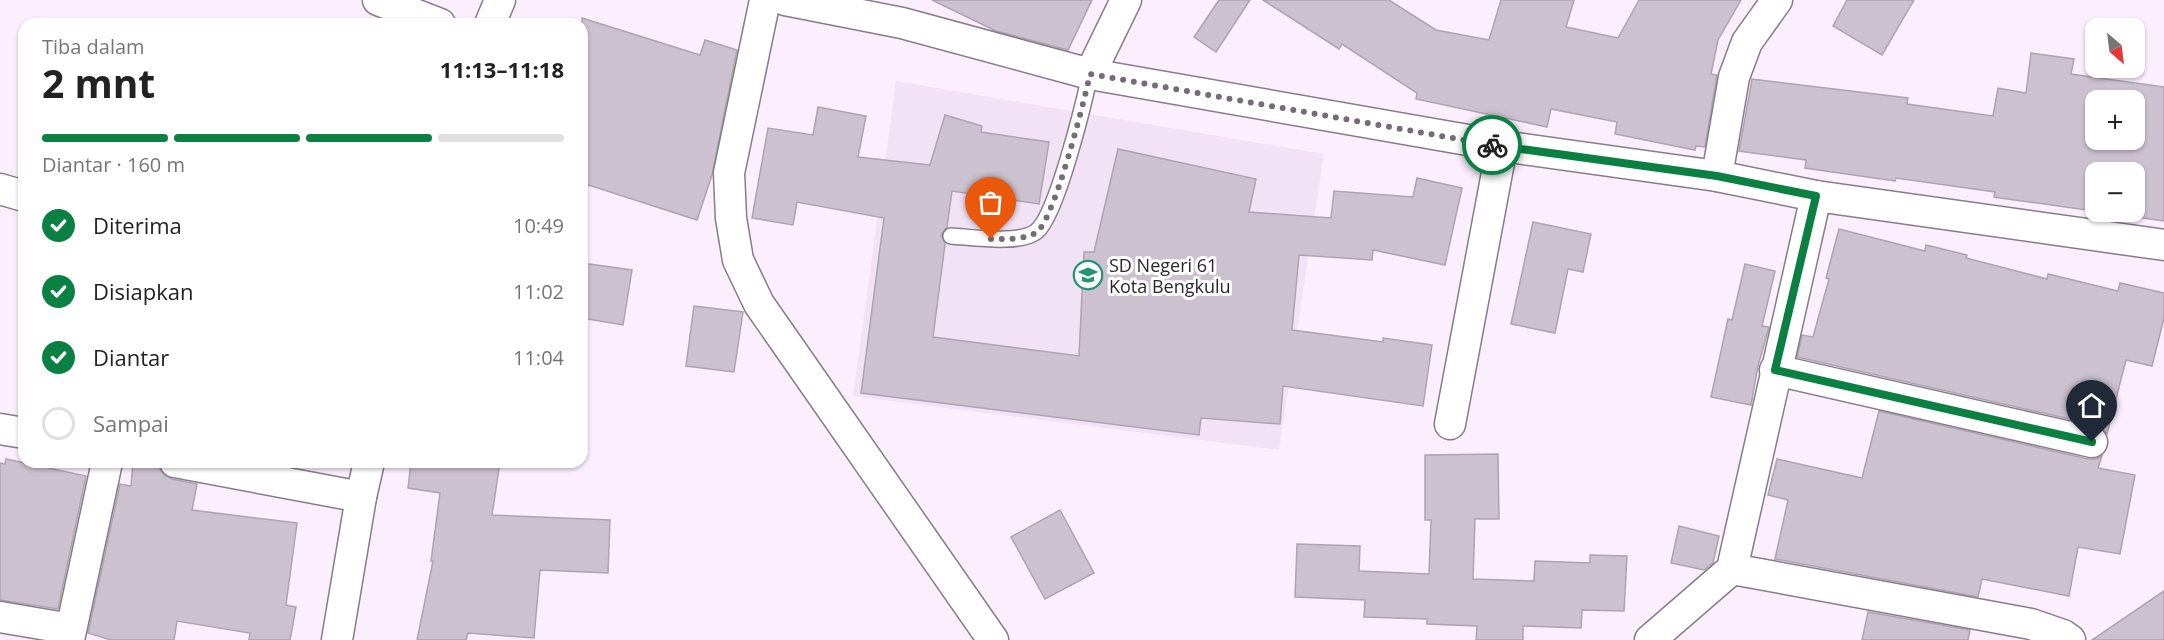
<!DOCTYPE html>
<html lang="id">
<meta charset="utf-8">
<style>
body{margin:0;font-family:"Open Sans",sans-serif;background:#f6f6f6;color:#222;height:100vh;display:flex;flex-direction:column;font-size:22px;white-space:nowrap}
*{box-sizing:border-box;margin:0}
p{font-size:20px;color:#767676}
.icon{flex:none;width:33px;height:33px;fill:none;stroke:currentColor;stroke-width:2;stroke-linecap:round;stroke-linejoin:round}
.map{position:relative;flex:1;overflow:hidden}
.side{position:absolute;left:18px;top:18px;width:570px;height:450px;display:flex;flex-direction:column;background:#fff;border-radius:18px;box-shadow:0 2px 4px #0004}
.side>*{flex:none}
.needle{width:39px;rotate:152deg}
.controls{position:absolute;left:2085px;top:18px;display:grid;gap:12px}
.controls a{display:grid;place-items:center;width:60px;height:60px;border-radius:12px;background:#fff;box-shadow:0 2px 4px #0004;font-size:30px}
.pin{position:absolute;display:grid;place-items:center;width:51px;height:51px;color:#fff;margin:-62px -26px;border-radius:50% 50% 50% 0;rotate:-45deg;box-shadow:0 0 6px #0007}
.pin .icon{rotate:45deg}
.courier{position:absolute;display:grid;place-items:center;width:60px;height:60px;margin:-30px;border:4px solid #0b8043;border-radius:50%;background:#fff;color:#222;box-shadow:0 2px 8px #0007}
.head em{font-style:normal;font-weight:700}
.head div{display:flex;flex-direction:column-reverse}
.head{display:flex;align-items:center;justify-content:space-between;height:102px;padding:0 24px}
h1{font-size:39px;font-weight:700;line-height:45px}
.bar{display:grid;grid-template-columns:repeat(4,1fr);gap:9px 6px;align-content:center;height:72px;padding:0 24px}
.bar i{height:8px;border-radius:4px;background:#e0e0e0}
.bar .active{background:#0b8043}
.bar p{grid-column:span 4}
ol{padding:0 24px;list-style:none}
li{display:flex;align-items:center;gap:18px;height:66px}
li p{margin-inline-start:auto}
li .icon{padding:6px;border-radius:50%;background:#0b8043;color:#fff;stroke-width:4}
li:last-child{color:#767676}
li i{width:33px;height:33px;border:3px solid #e0e0e0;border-radius:50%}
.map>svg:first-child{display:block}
.built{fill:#f2e2f6}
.building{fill:#ccc1cf;stroke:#aea3b1;stroke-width:1.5;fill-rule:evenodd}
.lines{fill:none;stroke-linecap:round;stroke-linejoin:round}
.lane-casing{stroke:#877c89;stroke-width:18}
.street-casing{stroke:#877c89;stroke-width:33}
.lane{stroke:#fff;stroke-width:15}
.street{stroke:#fff;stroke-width:30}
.done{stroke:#746d76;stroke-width:6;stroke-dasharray:0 10.8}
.route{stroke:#0b8043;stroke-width:8}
.labels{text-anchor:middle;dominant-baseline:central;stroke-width:6;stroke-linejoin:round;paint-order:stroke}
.poi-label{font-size:18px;fill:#2b272c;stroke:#fff;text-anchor:start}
</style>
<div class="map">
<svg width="2164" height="640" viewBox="0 0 2164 640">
<rect width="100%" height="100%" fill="#fbeffe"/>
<polygon class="built" points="896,81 1324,154 1279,450 853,396"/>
<g class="building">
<polygon points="932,0 1092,0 1068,50 996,31"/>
<polygon points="1219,0 1250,0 1216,52 1194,37"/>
<polygon points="1263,0 1389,0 1436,30 1489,40 1501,0 1574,0 1566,27 1618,38 1639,0 1741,0 1718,40 1711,74 1717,75 1705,147 1696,146 1695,150 1615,134 1617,122 1551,109 1547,127 1416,99 1417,93 1342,44 1339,49"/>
<polygon points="1847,0 1914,0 1882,55 1833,26"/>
<polygon points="582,18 700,55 705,40 737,50 712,175 697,220 582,183"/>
<path d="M 2031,53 L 2074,59 L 2071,74 L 2164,87 L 2164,221 L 1994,197 L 1995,192 L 1896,178 L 1895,181 L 1805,168 L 1806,160 L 1739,151 L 1752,79 L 1908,98 L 1907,104 L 1993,116 L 1998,88 L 2026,93 ZM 2096,100 L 2134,100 L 2134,140 L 2096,140 ZM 2096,172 L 2134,172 L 2134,212 L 2096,212 Z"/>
<polygon points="818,107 866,116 858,157 930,165 945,115 982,126 981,132 1049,142 1039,204 952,191 947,227 941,235 945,244 933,337 1079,356 1084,252 1094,252 1118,149 1256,179 1249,212 1331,218 1334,191 1413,197 1417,178 1462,188 1445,265 1373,250 1372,260 1299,255 1292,330 1383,342 1383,338 1432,345 1423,406 1283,386 1280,424 1201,418 1199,435 861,393 884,218 797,202 793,225 752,218 768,128 813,135"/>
<polygon points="1533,222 1591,234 1583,272 1568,269 1555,333 1511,324"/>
<polygon points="1839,229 1925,251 1926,245 1967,255 1966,258 2047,279 2048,274 2118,291 2120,283 2164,293 2164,318 2152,366 2126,360 2107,434 2103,429 2096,425 1797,357 1802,335 1813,337 1829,279 1826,278"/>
<polygon points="582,263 632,270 623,325 582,318"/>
<polygon points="1745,264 1775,271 1762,326 1769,327 1758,366 1751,405 1711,397 1728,319 1732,320"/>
<polygon points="694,306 743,312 734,372 686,366"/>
<polygon points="1879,411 2088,459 2097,459 2102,456 2098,468 2135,475 2120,554 2078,547 2069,596 1982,579 1978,597 1775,559 1788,500 1768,495 1777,459 1862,478"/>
<polygon points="1498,454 1499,519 1475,519 1473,579 1534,581 1535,561 1590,563 1590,555 1627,556 1624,611 1582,610 1581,628 1523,626 1523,640 1476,640 1477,626 1427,624 1427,619 1364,617 1365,600 1295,597 1297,544 1360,546 1359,571 1429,574 1431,520 1425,520 1425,455"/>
<polygon points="6,459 86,476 58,609 0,600 0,463 5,464"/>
<polygon points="133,462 158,462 159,468 164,475 172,479 197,484 192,510 297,523 286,605 296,607 290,640 249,640 250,633 177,621 174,640 111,640 88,633 120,484 131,486"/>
<polygon points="411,462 500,462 492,515 610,520 608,573 540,570 534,638 468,633 466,640 417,640 433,561 431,561 440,493 408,488"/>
<polygon points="1060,510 1094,573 1045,599 1011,537"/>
<polygon points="1679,526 1719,536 1713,563 1704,570 1671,563"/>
<polygon points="2164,591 2164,640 2092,640"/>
<polygon points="1868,612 1970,630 1968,640 1862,640"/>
</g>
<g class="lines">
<g class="lane-casing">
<path id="lane" d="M 951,236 C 971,237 1021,245 1037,231 C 1057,214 1084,103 1090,74"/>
</g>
<g class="street-casing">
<g id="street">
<polyline points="378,0 440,24"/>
<polyline points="765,0 729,173 731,218 738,260 759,304 993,640"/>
<polyline points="785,0 902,23 1090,74 1502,146 1717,176 1816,196 2164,245"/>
<polyline points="490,24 500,0"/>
<polyline points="1090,74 1126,0"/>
<polyline points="1717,176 1734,77 1747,42 1777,0"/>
<polyline points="0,189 24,196"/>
<polyline points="1816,196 1732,569 2031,624 2063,635 2070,640"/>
<polyline points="1775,370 2092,442"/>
<polyline points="1450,424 1502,146"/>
<polyline points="0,429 24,433"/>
<polyline points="175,462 361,497"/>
<polyline points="0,617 71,629"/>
<polyline points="69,640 107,462"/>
<polyline points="337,640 361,497 369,462"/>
<polyline points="1650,640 1732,569"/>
</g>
</g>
<use href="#lane" class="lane"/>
<use href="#street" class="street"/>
</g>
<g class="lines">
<path class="done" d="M 991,239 C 1004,239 1026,240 1037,232 C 1055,217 1084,102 1090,74 L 1492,145"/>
<polyline class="route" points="1492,145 1717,176 1816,196 1775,370 2092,442"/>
</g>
<defs>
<g id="school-ring" transform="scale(1.5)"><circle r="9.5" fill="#fff" stroke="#259475" stroke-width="1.5"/><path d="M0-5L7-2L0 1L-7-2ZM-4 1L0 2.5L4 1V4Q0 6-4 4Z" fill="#259475"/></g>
</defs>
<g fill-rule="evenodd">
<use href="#school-ring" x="1088" y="275"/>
</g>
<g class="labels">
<g class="poi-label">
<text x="1109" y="265">SD Negeri 61<tspan x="1109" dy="21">Kota Bengkulu</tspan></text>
</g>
</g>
</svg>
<div class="controls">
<a><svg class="needle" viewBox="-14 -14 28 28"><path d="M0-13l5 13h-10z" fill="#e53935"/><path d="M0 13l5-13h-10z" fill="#767676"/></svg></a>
<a>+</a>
<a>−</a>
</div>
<div class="pin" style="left:991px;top:239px;background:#ea580c"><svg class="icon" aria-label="bag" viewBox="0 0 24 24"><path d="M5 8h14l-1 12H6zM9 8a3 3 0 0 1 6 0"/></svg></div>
<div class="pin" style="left:2092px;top:442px;background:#1f2937"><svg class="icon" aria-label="home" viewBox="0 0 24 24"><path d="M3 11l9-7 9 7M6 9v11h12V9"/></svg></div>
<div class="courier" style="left:1492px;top:145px"><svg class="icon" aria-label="bike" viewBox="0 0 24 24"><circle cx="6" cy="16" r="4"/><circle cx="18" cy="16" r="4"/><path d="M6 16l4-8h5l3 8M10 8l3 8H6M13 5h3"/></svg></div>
<section class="side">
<div class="head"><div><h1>2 mnt</h1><p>Tiba dalam</p></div><em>11:13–11:18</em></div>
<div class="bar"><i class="active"></i><i class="active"></i><i class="active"></i><i></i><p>Diantar · 160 m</p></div>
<ol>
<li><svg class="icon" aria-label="check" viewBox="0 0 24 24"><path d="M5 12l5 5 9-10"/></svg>Diterima<p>10:49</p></li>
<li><svg class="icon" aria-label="check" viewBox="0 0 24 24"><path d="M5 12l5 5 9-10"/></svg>Disiapkan<p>11:02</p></li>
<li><svg class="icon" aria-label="check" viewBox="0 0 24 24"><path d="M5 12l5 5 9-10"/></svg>Diantar<p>11:04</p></li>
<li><i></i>Sampai</li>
</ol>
</section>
</div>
